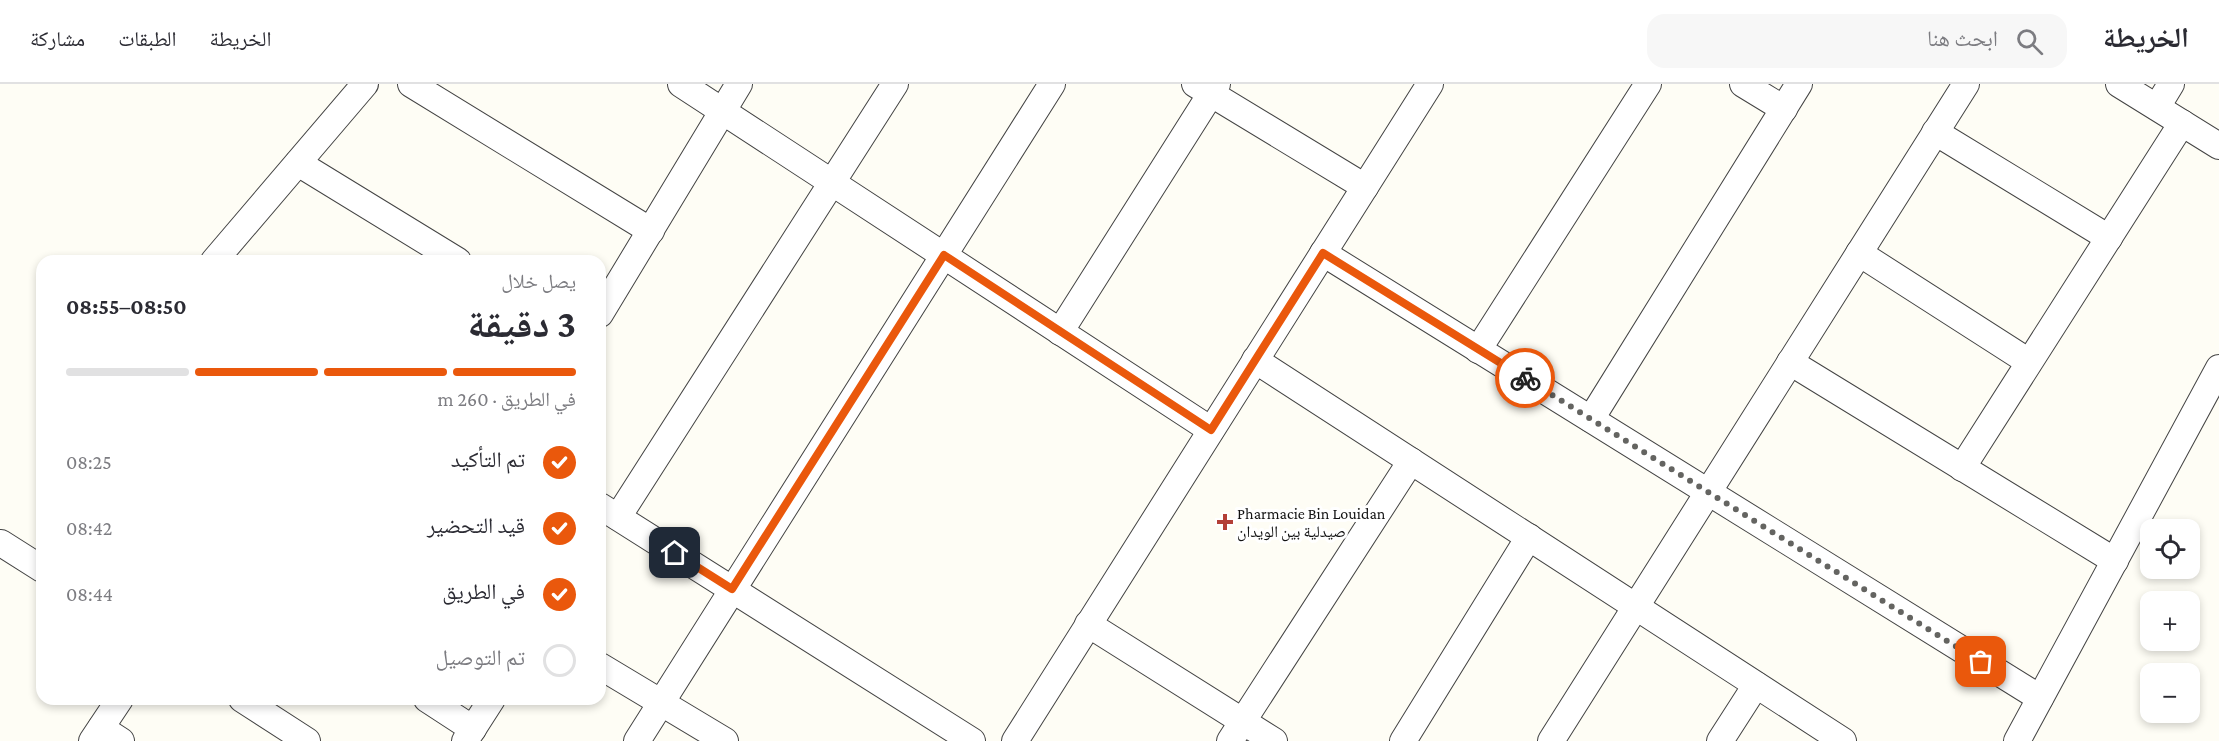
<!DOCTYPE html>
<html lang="ar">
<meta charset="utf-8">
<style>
body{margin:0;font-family:"Crimson Pro","Noto Naskh Arabic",serif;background:#f7f7f7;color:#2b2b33;direction:rtl;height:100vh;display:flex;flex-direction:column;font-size:22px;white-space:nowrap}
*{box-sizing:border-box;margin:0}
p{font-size:20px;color:#7c7c81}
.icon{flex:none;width:33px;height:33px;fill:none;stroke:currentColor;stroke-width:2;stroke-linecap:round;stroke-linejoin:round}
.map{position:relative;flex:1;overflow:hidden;direction:ltr}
.side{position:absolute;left:36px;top:171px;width:570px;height:450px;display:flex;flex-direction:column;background:#fff;border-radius:18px;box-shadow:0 3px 9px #0003;direction:rtl}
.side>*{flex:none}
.buttons{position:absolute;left:2140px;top:435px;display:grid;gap:12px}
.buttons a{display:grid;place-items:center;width:60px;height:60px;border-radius:12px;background:#fff;box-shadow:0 3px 9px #0003;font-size:30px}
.pin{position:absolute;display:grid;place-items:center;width:51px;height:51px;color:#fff;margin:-26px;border-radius:12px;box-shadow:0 3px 9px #0006}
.courier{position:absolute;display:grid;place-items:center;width:60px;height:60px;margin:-30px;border:4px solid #ea580c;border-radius:50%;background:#fff;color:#222;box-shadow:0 2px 8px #0007}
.summary em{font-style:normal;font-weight:700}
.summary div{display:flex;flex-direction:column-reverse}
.summary{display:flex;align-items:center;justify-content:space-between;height:102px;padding:0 30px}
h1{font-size:39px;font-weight:700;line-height:45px}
.bar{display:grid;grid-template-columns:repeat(4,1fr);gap:9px 6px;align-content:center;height:72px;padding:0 30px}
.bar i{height:8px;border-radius:4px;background:#e1e1e2}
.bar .on{background:#ea580c}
.bar p{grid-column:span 4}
ol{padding:0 30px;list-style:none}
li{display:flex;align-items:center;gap:18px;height:66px}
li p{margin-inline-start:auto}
li .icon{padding:6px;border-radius:50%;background:#ea580c;color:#fff;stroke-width:4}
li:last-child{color:#7c7c81}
li i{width:33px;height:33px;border:3px solid #e1e1e2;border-radius:50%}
header{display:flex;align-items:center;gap:36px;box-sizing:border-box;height:84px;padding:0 30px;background:#fff;border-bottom:2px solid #e1e1e2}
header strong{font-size:28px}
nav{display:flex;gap:33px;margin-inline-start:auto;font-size:21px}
.search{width:420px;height:54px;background:#f7f7f7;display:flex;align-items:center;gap:15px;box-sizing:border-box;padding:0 21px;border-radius:18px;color:#7c7c81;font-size:22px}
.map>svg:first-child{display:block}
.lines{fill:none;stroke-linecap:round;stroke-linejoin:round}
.street-casing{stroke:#444;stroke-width:28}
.street{stroke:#fff;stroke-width:26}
.done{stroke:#646461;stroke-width:6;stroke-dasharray:0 10.8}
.route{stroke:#ea580c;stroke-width:8}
.poi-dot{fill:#b33f37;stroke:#fff;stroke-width:2}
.labels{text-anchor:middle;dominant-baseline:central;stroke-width:6;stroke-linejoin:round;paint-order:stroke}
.poi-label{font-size:16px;fill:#111;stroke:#fff;text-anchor:start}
</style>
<header>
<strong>الخريطة</strong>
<div class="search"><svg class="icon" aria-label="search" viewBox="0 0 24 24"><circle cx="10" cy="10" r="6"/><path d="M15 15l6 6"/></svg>ابحث هنا</div>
<nav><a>الخريطة</a><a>الطبقات</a><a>مشاركة</a></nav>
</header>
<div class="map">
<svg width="2219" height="657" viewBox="0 0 2219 657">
<rect width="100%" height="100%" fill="#fefdf5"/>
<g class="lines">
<g class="street-casing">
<g id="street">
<polyline points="411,0 651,147"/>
<polyline points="681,0 1211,346"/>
<polyline points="1195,0 1365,103"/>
<polyline points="1743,0 1784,25"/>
<polyline points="2119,0 2219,62"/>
<polyline points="2157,23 2171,0"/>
<polyline points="1935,48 2109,154"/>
<polyline points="298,79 458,177"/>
<polyline points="1323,169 2040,614"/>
<polyline points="1859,169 2029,278"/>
<polyline points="214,177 365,0"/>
<polyline points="600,230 739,0"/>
<polyline points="1060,248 1217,0"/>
<polyline points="1478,266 1648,0"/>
<polyline points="1255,276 1843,657"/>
<polyline points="1790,278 2115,477"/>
<polyline points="1591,335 1799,0"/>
<polyline points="1962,384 2182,39"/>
<polyline points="600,422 972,657"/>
<polyline points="618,433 895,0"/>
<polyline points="1,459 42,485"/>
<polyline points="1088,540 1274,657"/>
<polyline points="600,582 725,657"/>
<polyline points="242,615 307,657"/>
<polyline points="427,615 473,645"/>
<polyline points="101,644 121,657"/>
<polyline points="92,657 120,615"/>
<polyline points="465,657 492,615"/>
<polyline points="637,657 1052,0"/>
<polyline points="1015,657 1430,0"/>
<polyline points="1230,657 1411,377"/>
<polyline points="1403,657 1529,453"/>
<polyline points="1551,657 1966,0"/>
<polyline points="1720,657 1756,601"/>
<polyline points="2017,657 2219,284"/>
</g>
</g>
<use href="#street" class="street"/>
</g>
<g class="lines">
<polyline class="done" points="1525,294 1981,578"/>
<polyline class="route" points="675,469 732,505 944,171 1211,346 1323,169 1525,294"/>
</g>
<path class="poi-dot" d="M1222 429h6v6h6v6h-6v6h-6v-6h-6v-6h6z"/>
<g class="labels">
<g class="poi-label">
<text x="1237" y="429">Pharmacie Bin Louidan<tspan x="1237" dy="18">صيدلية بين الويدان</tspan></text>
</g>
</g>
</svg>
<div class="buttons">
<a><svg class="icon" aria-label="locate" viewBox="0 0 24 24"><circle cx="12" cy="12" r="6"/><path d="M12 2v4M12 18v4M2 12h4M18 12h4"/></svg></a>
<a>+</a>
<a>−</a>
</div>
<div class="pin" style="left:1981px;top:578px;background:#ea580c"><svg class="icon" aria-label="bag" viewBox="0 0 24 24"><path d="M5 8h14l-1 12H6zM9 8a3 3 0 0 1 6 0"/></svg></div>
<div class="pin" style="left:675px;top:469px;background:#1f2937"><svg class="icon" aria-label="home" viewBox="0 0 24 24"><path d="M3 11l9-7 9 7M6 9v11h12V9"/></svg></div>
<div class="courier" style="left:1525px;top:294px"><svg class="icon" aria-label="bike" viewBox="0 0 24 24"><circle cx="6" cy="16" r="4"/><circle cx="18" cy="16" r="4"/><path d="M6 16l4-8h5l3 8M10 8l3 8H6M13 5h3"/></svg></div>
<section class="side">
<div class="summary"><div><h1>3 دقيقة</h1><p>يصل خلال</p></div><em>08:50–08:55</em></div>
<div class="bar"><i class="on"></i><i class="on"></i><i class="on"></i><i></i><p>في الطريق · 260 m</p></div>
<ol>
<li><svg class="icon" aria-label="check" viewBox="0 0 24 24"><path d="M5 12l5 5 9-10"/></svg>تم التأكيد<p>08:25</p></li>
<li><svg class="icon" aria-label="check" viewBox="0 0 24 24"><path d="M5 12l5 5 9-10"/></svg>قيد التحضير<p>08:42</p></li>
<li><svg class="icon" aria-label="check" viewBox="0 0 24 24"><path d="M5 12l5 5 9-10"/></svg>في الطريق<p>08:44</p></li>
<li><i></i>تم التوصيل</li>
</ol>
</section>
</div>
